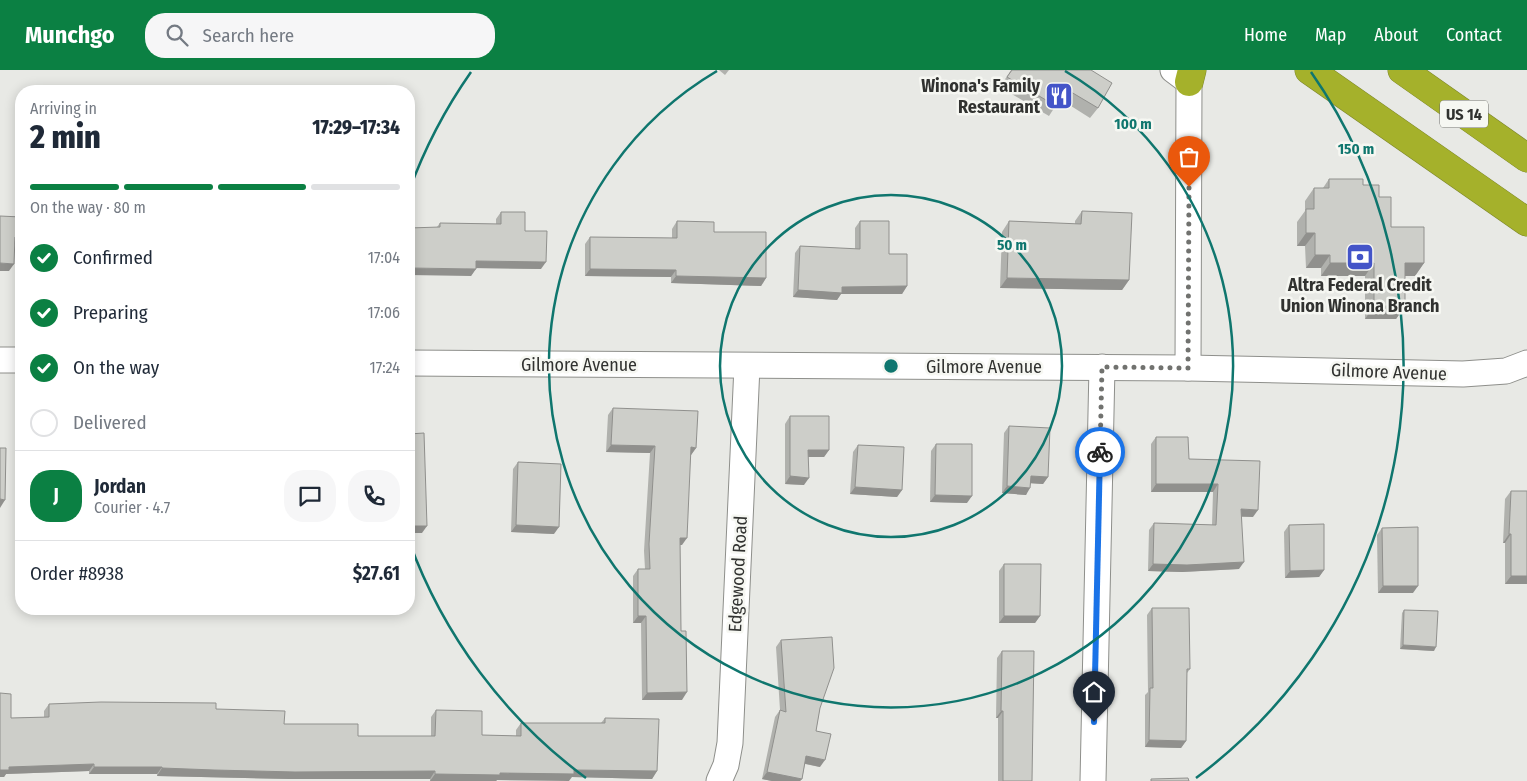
<!DOCTYPE html>
<meta charset="utf-8">
<style>
body{margin:0;font-family:"Fira Sans Condensed",sans-serif;background:#f6f6f7;color:#1f2937;height:100vh;display:flex;flex-direction:column;font-size:19px;white-space:nowrap}
*{box-sizing:border-box;margin:0}
p{font-size:16px;color:#747a83}
.icon{flex:none;width:28px;height:28px;fill:none;stroke:currentColor;stroke-width:2;stroke-linecap:round;stroke-linejoin:round}
.map{position:relative;flex:1;overflow:hidden}
.sheet{position:absolute;left:15px;top:15px;width:400px;height:530px;display:flex;flex-direction:column;background:#fff;border-radius:20px;box-shadow:0 2px 12px #0003}
.sheet>*{flex:none}
.pin{position:absolute;display:grid;place-items:center;width:42px;height:42px;color:#fff;margin:-51px -21px;border-radius:50% 50% 50% 0;rotate:-45deg;box-shadow:0 0 5px #0007}
.pin .icon{rotate:45deg}
.courier{position:absolute;display:grid;place-items:center;width:50px;height:50px;margin:-25px;border:4px solid #1a73e8;border-radius:50%;background:#fff;color:#222;box-shadow:0 1px 6px #0007}
.head em{font-style:normal;font-weight:800}
.head div{display:flex;flex-direction:column-reverse}
.head{display:flex;align-items:center;justify-content:space-between;height:85px;padding:0 15px}
h1{font-size:32px;font-weight:800;line-height:38px}
.bar{display:grid;grid-template-columns:repeat(4,1fr);gap:8px 5px;align-content:center;height:60px;padding:0 15px}
.bar i{height:6px;border-radius:4px;background:#e0e1e3}
.bar .current{background:#0b8043}
.bar p{grid-column:span 4}
.line{display:flex;align-items:center;gap:12px;padding:0 15px;border-top:1px solid #e0e1e3}
.line div{flex:1}
.round{display:grid;place-items:center;flex:none;width:52px;height:52px;border-radius:20px;background:#f6f6f7}
ol{padding:0 15px;list-style:none}
li{display:flex;align-items:center;gap:15px;height:55px}
li p{margin-inline-start:auto}
li .icon{padding:5px;border-radius:50%;background:#0b8043;color:#fff;stroke-width:4}
li:last-child{color:#747a83}
li i{width:28px;height:28px;border:2px solid #e0e1e3;border-radius:50%}
header{display:flex;align-items:center;gap:30px;box-sizing:border-box;height:70px;padding:0 25px;background:#0b8043;color:#fff}
header strong{font-size:24px}
nav{display:flex;gap:28px;margin-inline-start:auto;font-size:18px}
.search{width:350px;height:45px;background:#f6f6f7;display:flex;align-items:center;gap:12px;box-sizing:border-box;padding:0 18px;border-radius:20px;color:#747a83;font-size:19px}
.map>svg:first-child{display:block}
.lines{fill:none;stroke-linecap:round;stroke-linejoin:round}
.minor-casing{stroke:#8e8f8b;stroke-width:27}
.highway-casing{stroke:#7c852d;stroke-width:29}
.minor{stroke:#fff;stroke-width:25}
.highway{stroke:#a5b12b;stroke-width:28}
.wall{fill:#b0b1ad}
.shaded-wall{fill:#90908d}
.building{fill:#cdcec9;stroke:#90908d}
.done{stroke:#71726f;stroke-width:5;stroke-dasharray:0 9}
.route{stroke:#1a73e8;stroke-width:6}
.ring{fill:none;stroke:#0f766e;stroke-width:2.5}
.labels{text-anchor:middle;dominant-baseline:central;stroke-width:5;stroke-linejoin:round;paint-order:stroke}
.shield{fill:#f6f7f2;stroke:#6c6d6a;stroke-width:1}
.shield-label{font-size:16px;font-weight:bold;fill:#313230}
.poi-label{font-size:18px;font-weight:bold;fill:#313230;stroke:#f6f7f2;text-anchor:end}
.street-label{font-size:18px;fill:#313230;stroke:#f6f7f2}
.centre{fill:#0f766e;stroke:#f6f7f2;stroke-width:2.5}
.ring-label{font-size:15px;text-anchor:middle;font-weight:bold;fill:#0f766e;stroke:#f6f7f2;stroke-width:5;stroke-linejoin:round;paint-order:stroke}
</style>
<header>
<strong>Munchgo</strong>
<div class="search"><svg class="icon" aria-label="search" viewBox="0 0 24 24"><circle cx="10" cy="10" r="6"/><path d="M15 15l6 6"/></svg>Search here</div>
<nav><a>Home</a><a>Map</a><a>About</a><a>Contact</a></nav>
</header>
<div class="map">
<svg width="1527" height="711" viewBox="0 0 1527 711">
<rect width="100%" height="100%" fill="#e8e9e5"/>
<g class="lines">
<g class="minor-casing">
<g id="minor">
<polyline points="1173,0 1189,12 1188,298"/>
<polyline points="0,290 21,290"/>
<polyline points="409,293 1188,298 1463,304 1506,301 1527,293"/>
<polyline points="719,711 726,695 730,673 747,296"/>
<polyline points="1093,711 1102,297"/>
</g>
</g>
<g class="highway-casing">
<g id="highway">
<polyline points="1309,0 1527,152"/>
<polyline points="1402,0 1527,88"/>
<polyline points="1189,12 1192,0"/>
</g>
</g>
<use href="#minor" class="minor"/>
<use href="#highway" class="highway"/>
</g>
<g class="wall">
<polygon points="719,0 729,0 725,5"/>
<polygon points="1011,0 1091,0 1098,38 1090,48 1060,29 1049,46 1000,17"/>
<polygon points="1329,109 1363,115 1379,127 1391,157 1424,193 1415,206 1405,206 1405,236 1396,249 1365,249 1365,206 1321,206 1321,198 1306,198 1305,176 1297,176 1297,152 1305,141 1305,131 1314,118 1323,118"/>
<polygon points="1082,141 1129,210 1122,220 1000,218 1002,162 1009,151 1075,154 1075,151"/>
<polygon points="501,142 525,161 541,199 476,198 471,206 437,157 440,153 496,154 496,149"/>
<polygon points="677,151 714,162 766,208 761,216 671,213 671,207 585,206 585,174 590,167 672,168 672,159"/>
<polygon points="860,151 889,184 907,216 902,224 841,224 837,230 793,227 795,183 800,176 855,179 855,158"/>
<polygon points="613,338 696,378 691,385 682,475 680,475 682,630 642,630 641,553 633,553 633,506 638,499 645,499 644,481 650,383 606,382 608,345"/>
<polygon points="790,346 829,380 824,387 808,387 804,415 785,414 785,354"/>
<polygon points="21,356 21,401 18,401 18,360"/>
<polygon points="1009,356 1048,407 1043,414 1031,413 1026,425 1002,423 1004,363"/>
<polygon points="1156,367 1189,389 1253,447 1242,447 1239,499 1182,502 1148,501 1149,460 1154,453 1212,455 1213,422 1151,422 1151,374"/>
<polygon points="936,374 967,433 930,432 931,381"/>
<polygon points="858,375 902,420 897,427 850,424 853,382"/>
<polygon points="518,392 554,464 511,462 513,399"/>
<polygon points="1511,421 1527,421 1527,514 1505,514 1505,473 1503,473 1505,429"/>
<polygon points="1289,455 1324,500 1319,507 1285,508 1284,462"/>
<polygon points="1382,458 1413,523 1378,523 1377,465"/>
<polygon points="1004,494 1040,546 1035,553 999,553 999,501"/>
<polygon points="1152,538 1190,599 1187,603 1186,671 1181,678 1145,677 1145,625 1148,622 1147,545"/>
<polygon points="1404,540 1434,581 1400,579 1402,543"/>
<polygon points="781,570 820,638 816,661 820,697 805,694 802,709 800,711 772,711 762,709 775,647 780,640 776,577"/>
<polygon points="1002,581 1032,711 998,711 998,648 996,648 997,588"/>
<polygon points="49,634 216,639 284,654 358,666 431,666 431,647 436,640 482,665 516,666 516,660 521,653 601,653 605,648 657,701 652,709 572,707 497,710 496,711 430,711 430,709 290,709 157,706 157,704 89,704 89,701 6,704 4,707 11,648 44,647 44,641"/>
</g>
<g class="shaded-wall">
<polygon points="1306,163 1315,163 1305,176 1297,176"/>
<polygon points="15,167 21,168 21,175 10,174"/>
<polygon points="1315,185 1330,185 1321,198 1306,198"/>
<polygon points="476,191 546,192 541,199 471,198"/>
<polygon points="0,193 14,194 9,201 0,201"/>
<polygon points="1330,193 1374,193 1365,206 1321,206"/>
<polygon points="1405,193 1424,193 1415,206 1396,206"/>
<polygon points="410,198 476,199 471,206 409,205 409,200"/>
<polygon points="590,199 676,200 671,207 585,206"/>
<polygon points="676,206 766,208 761,216 671,213"/>
<polygon points="1007,208 1129,210 1122,220 1000,218"/>
<polygon points="907,216 902,224 841,224 837,230 793,227 798,220 842,217"/>
<polygon points="1374,236 1405,236 1396,249 1365,249"/>
<polygon points="611,375 655,376 650,383 606,382"/>
<polygon points="691,377 696,378 691,385 686,384"/>
<polygon points="808,380 829,380 824,387 803,387"/>
<polygon points="790,406 809,408 804,415 785,414"/>
<polygon points="1031,406 1048,407 1043,414 1026,413"/>
<polygon points="1156,414 1218,414 1213,422 1151,422"/>
<polygon points="1007,416 1030,418 1026,425 1002,423"/>
<polygon points="855,417 902,420 897,427 850,424"/>
<polygon points="935,425 972,426 967,433 930,432"/>
<polygon points="0,429 5,430 0,438"/>
<polygon points="1241,439 1258,440 1253,447 1236,446"/>
<polygon points="516,455 559,457 554,464 511,462"/>
<polygon points="409,456 427,456 422,463 409,463"/>
<polygon points="1509,464 1511,464 1505,473 1503,473"/>
<polygon points="680,468 687,468 682,475 675,475"/>
<polygon points="1244,492 1239,499 1182,502 1148,501 1153,494"/>
<polygon points="1324,500 1319,507 1285,508 1290,501"/>
<polygon points="1511,506 1527,506 1527,514 1505,514"/>
<polygon points="1383,516 1418,516 1413,523 1378,523"/>
<polygon points="638,546 646,546 641,553 633,553"/>
<polygon points="1004,546 1040,546 1035,553 999,553"/>
<polygon points="1403,575 1436,577 1434,581 1400,579"/>
<polygon points="687,622 682,630 642,630 647,623"/>
<polygon points="1001,641 1003,641 998,648 996,648"/>
<polygon points="1149,670 1186,671 1181,678 1145,677"/>
<polygon points="806,686 825,690 820,697 802,693"/>
<polygon points="94,694 89,701 6,704 4,707 0,707 0,700 9,697"/>
<polygon points="94,697 162,697 157,704 89,704"/>
<polygon points="162,698 435,701 430,709 290,709 157,706"/>
<polygon points="574,700 657,701 652,709 572,707 569,711 497,710 496,711 430,711 435,704 500,703"/>
<polygon points="767,702 802,709 800,711 772,711 762,709"/>
</g>
<g class="building">
<polygon points="1012,0 1091,0 1112,13 1098,38 1066,19 1056,36 1007,7"/>
<polygon points="1329,109 1363,109 1363,115 1379,115 1379,127 1391,127 1391,157 1424,157 1424,193 1405,193 1405,236 1374,236 1374,193 1330,193 1330,185 1315,185 1315,163 1306,163 1306,139 1314,139 1314,118 1329,118"/>
<polygon points="1082,141 1132,143 1129,210 1007,208 1009,151 1081,154"/>
<polygon points="501,142 525,142 525,161 547,161 546,192 476,191 476,199 410,198 410,203 409,203 409,158 440,157 440,153 501,154"/>
<polygon points="0,146 21,147 21,168 15,167 14,194 0,193"/>
<polygon points="677,151 714,152 714,162 766,162 766,208 676,206 676,200 590,199 590,167 677,168"/>
<polygon points="860,151 889,151 889,184 907,184 907,216 842,217 842,223 798,220 800,176 860,179"/>
<polygon points="613,338 698,341 696,378 691,377 687,468 680,468 681,561 686,561 687,622 647,623 646,546 638,546 638,499 650,499 649,474 655,376 611,375"/>
<polygon points="790,346 829,346 829,380 808,380 809,408 790,406"/>
<polygon points="1009,356 1050,358 1048,407 1031,406 1030,418 1007,416"/>
<polygon points="424,363 427,456 409,456 409,364"/>
<polygon points="1156,367 1188,367 1189,389 1260,391 1258,440 1241,439 1244,492 1187,495 1153,494 1154,453 1216,455 1218,414 1156,414"/>
<polygon points="936,374 972,374 972,426 935,425"/>
<polygon points="858,375 904,377 902,420 855,417"/>
<polygon points="0,378 6,378 5,430 0,429"/>
<polygon points="518,392 561,394 559,457 516,455"/>
<polygon points="1511,421 1527,421 1527,506 1511,506 1511,464 1509,464"/>
<polygon points="1324,454 1324,500 1290,501 1289,455"/>
<polygon points="1418,457 1418,516 1383,516 1382,458"/>
<polygon points="1004,494 1041,494 1040,546 1004,546"/>
<polygon points="1152,538 1189,538 1190,599 1187,599 1186,671 1149,670 1150,618 1153,618"/>
<polygon points="1404,540 1438,541 1436,577 1403,575"/>
<polygon points="832,567 834,598 820,638 816,661 831,664 825,690 806,686 802,709 767,702 780,640 786,642 781,570"/>
<polygon points="1002,581 1034,581 1032,711 1003,711 1003,641 1001,641"/>
<polygon points="0,623 11,624 11,648 49,647 49,634 101,632 216,633 216,639 285,641 284,654 358,654 358,666 435,666 436,640 482,641 482,665 521,666 521,653 605,653 605,648 659,649 657,701 574,700 574,704 500,703 500,705 435,704 435,701 295,702 214,700 162,698 162,697 94,697 94,694 9,697 9,700 0,700"/>
<polygon points="1188,708 1189,711 1151,711 1151,709"/>
</g>
<g class="lines">
<polyline class="done" points="1100,382 1102,297 1188,298 1189,117"/>
<polyline class="route" points="1094,652 1100,382"/>
</g>
<g class="ring">
<circle cx="891" cy="296" r="171"/>
<path d="M1065 1A342 342 0 1 1 717 1"/>
<path d="M586 708A513 513 0 0 1 409 471M409 121A513 513 0 0 1 471 2M1311 2A513 513 0 0 1 1196 708"/>
</g>
<defs>
<g id="restaurant-square" transform="scale(1.4375)"><rect x="-9" y="-9" width="18" height="18" rx="4" fill="#4354c8" stroke="#f6f7f2"/><path d="M-5-6h1v4h1v-4h1v4h1v-4h1v5L-1.5 .5V6h-2V.5L-5-1ZM5-6V6H3V1.5H1.5Q1.5-4 5-6Z" fill="#fff"/></g>
<g id="bank-square" transform="scale(1.4375)"><rect x="-9" y="-9" width="18" height="18" rx="4" fill="#4354c8" stroke="#f6f7f2"/><path d="M-6-4H6V4H-6ZM0-2.3a2.3 2.3 0 1 0 0 4.6a2.3 2.3 0 1 0 0-4.6Z" fill="#fff"/></g>
</defs>
<g fill-rule="evenodd">
<use href="#restaurant-square" x="1059" y="26"/>
<use href="#bank-square" x="1360" y="187"/>
</g>
<g class="labels">
<rect class="shield" x="1440" y="30.5" width="48" height="27" rx="4"/>
<g class="shield-label">
<text x="1464" y="44">US 14</text>
</g>
<g class="poi-label">
<text x="1040" y="16">Winona's Family<tspan x="1040" dy="21">Restaurant</tspan></text>
<text x="1360" y="215" text-anchor="middle">Altra Federal Credit<tspan x="1360" dy="21">Union Winona Branch</tspan></text>
</g>
<g class="street-label">
<text x="579" y="295">Gilmore Avenue</text>
<text x="984" y="297">Gilmore Avenue</text>
<text transform="translate(1389 302) rotate(2)">Gilmore Avenue</text>
<text transform="translate(738 504) rotate(-87)">Edgewood Road</text>
</g>
</g>
<circle cx="891" cy="296" r="8" class="centre"/>
<g class="ring-label">
<text x="1133" y="59">100 m</text>
<text x="1356" y="84">150 m</text>
<text x="1012" y="180">50 m</text>
</g>
</svg>
<div class="pin" style="left:1189px;top:117px;background:#ea580c"><svg class="icon" aria-label="bag" viewBox="0 0 24 24"><path d="M5 8h14l-1 12H6zM9 8a3 3 0 0 1 6 0"/></svg></div>
<div class="pin" style="left:1094px;top:652px;background:#1f2937"><svg class="icon" aria-label="home" viewBox="0 0 24 24"><path d="M3 11l9-7 9 7M6 9v11h12V9"/></svg></div>
<div class="courier" style="left:1100px;top:382px"><svg class="icon" aria-label="bike" viewBox="0 0 24 24"><circle cx="6" cy="16" r="4"/><circle cx="18" cy="16" r="4"/><path d="M6 16l4-8h5l3 8M10 8l3 8H6M13 5h3"/></svg></div>
<section class="sheet">
<div class="head"><div><h1>2 min</h1><p>Arriving in</p></div><em>17:29–17:34</em></div>
<div class="bar"><i class="current"></i><i class="current"></i><i class="current"></i><i></i><p>On the way · 80 m</p></div>
<ol>
<li><svg class="icon" aria-label="check" viewBox="0 0 24 24"><path d="M5 12l5 5 9-10"/></svg>Confirmed<p>17:04</p></li>
<li><svg class="icon" aria-label="check" viewBox="0 0 24 24"><path d="M5 12l5 5 9-10"/></svg>Preparing<p>17:06</p></li>
<li><svg class="icon" aria-label="check" viewBox="0 0 24 24"><path d="M5 12l5 5 9-10"/></svg>On the way<p>17:24</p></li>
<li><i></i>Delivered</li>
</ol>
<div class="line" style="height:90px"><b class="round" style="background:#0b8043;color:#fff">J</b><div><b>Jordan</b><p>Courier · 4.7</p></div><a class="round"><svg class="icon" aria-label="chat" viewBox="0 0 24 24"><path d="M4 5h16v11H9l-5 4z"/></svg></a><a class="round"><svg class="icon" aria-label="phone" viewBox="0 0 24 24"><path d="M5 4h4l2 5-3 2q2 4 5 5l2-3 5 2v4C11 20 4 13 5 4z"/></svg></a></div>
<div class="line" style="height:65px"><div>Order #8938</div><b>$27.61</b></div>
</section>
</div>
